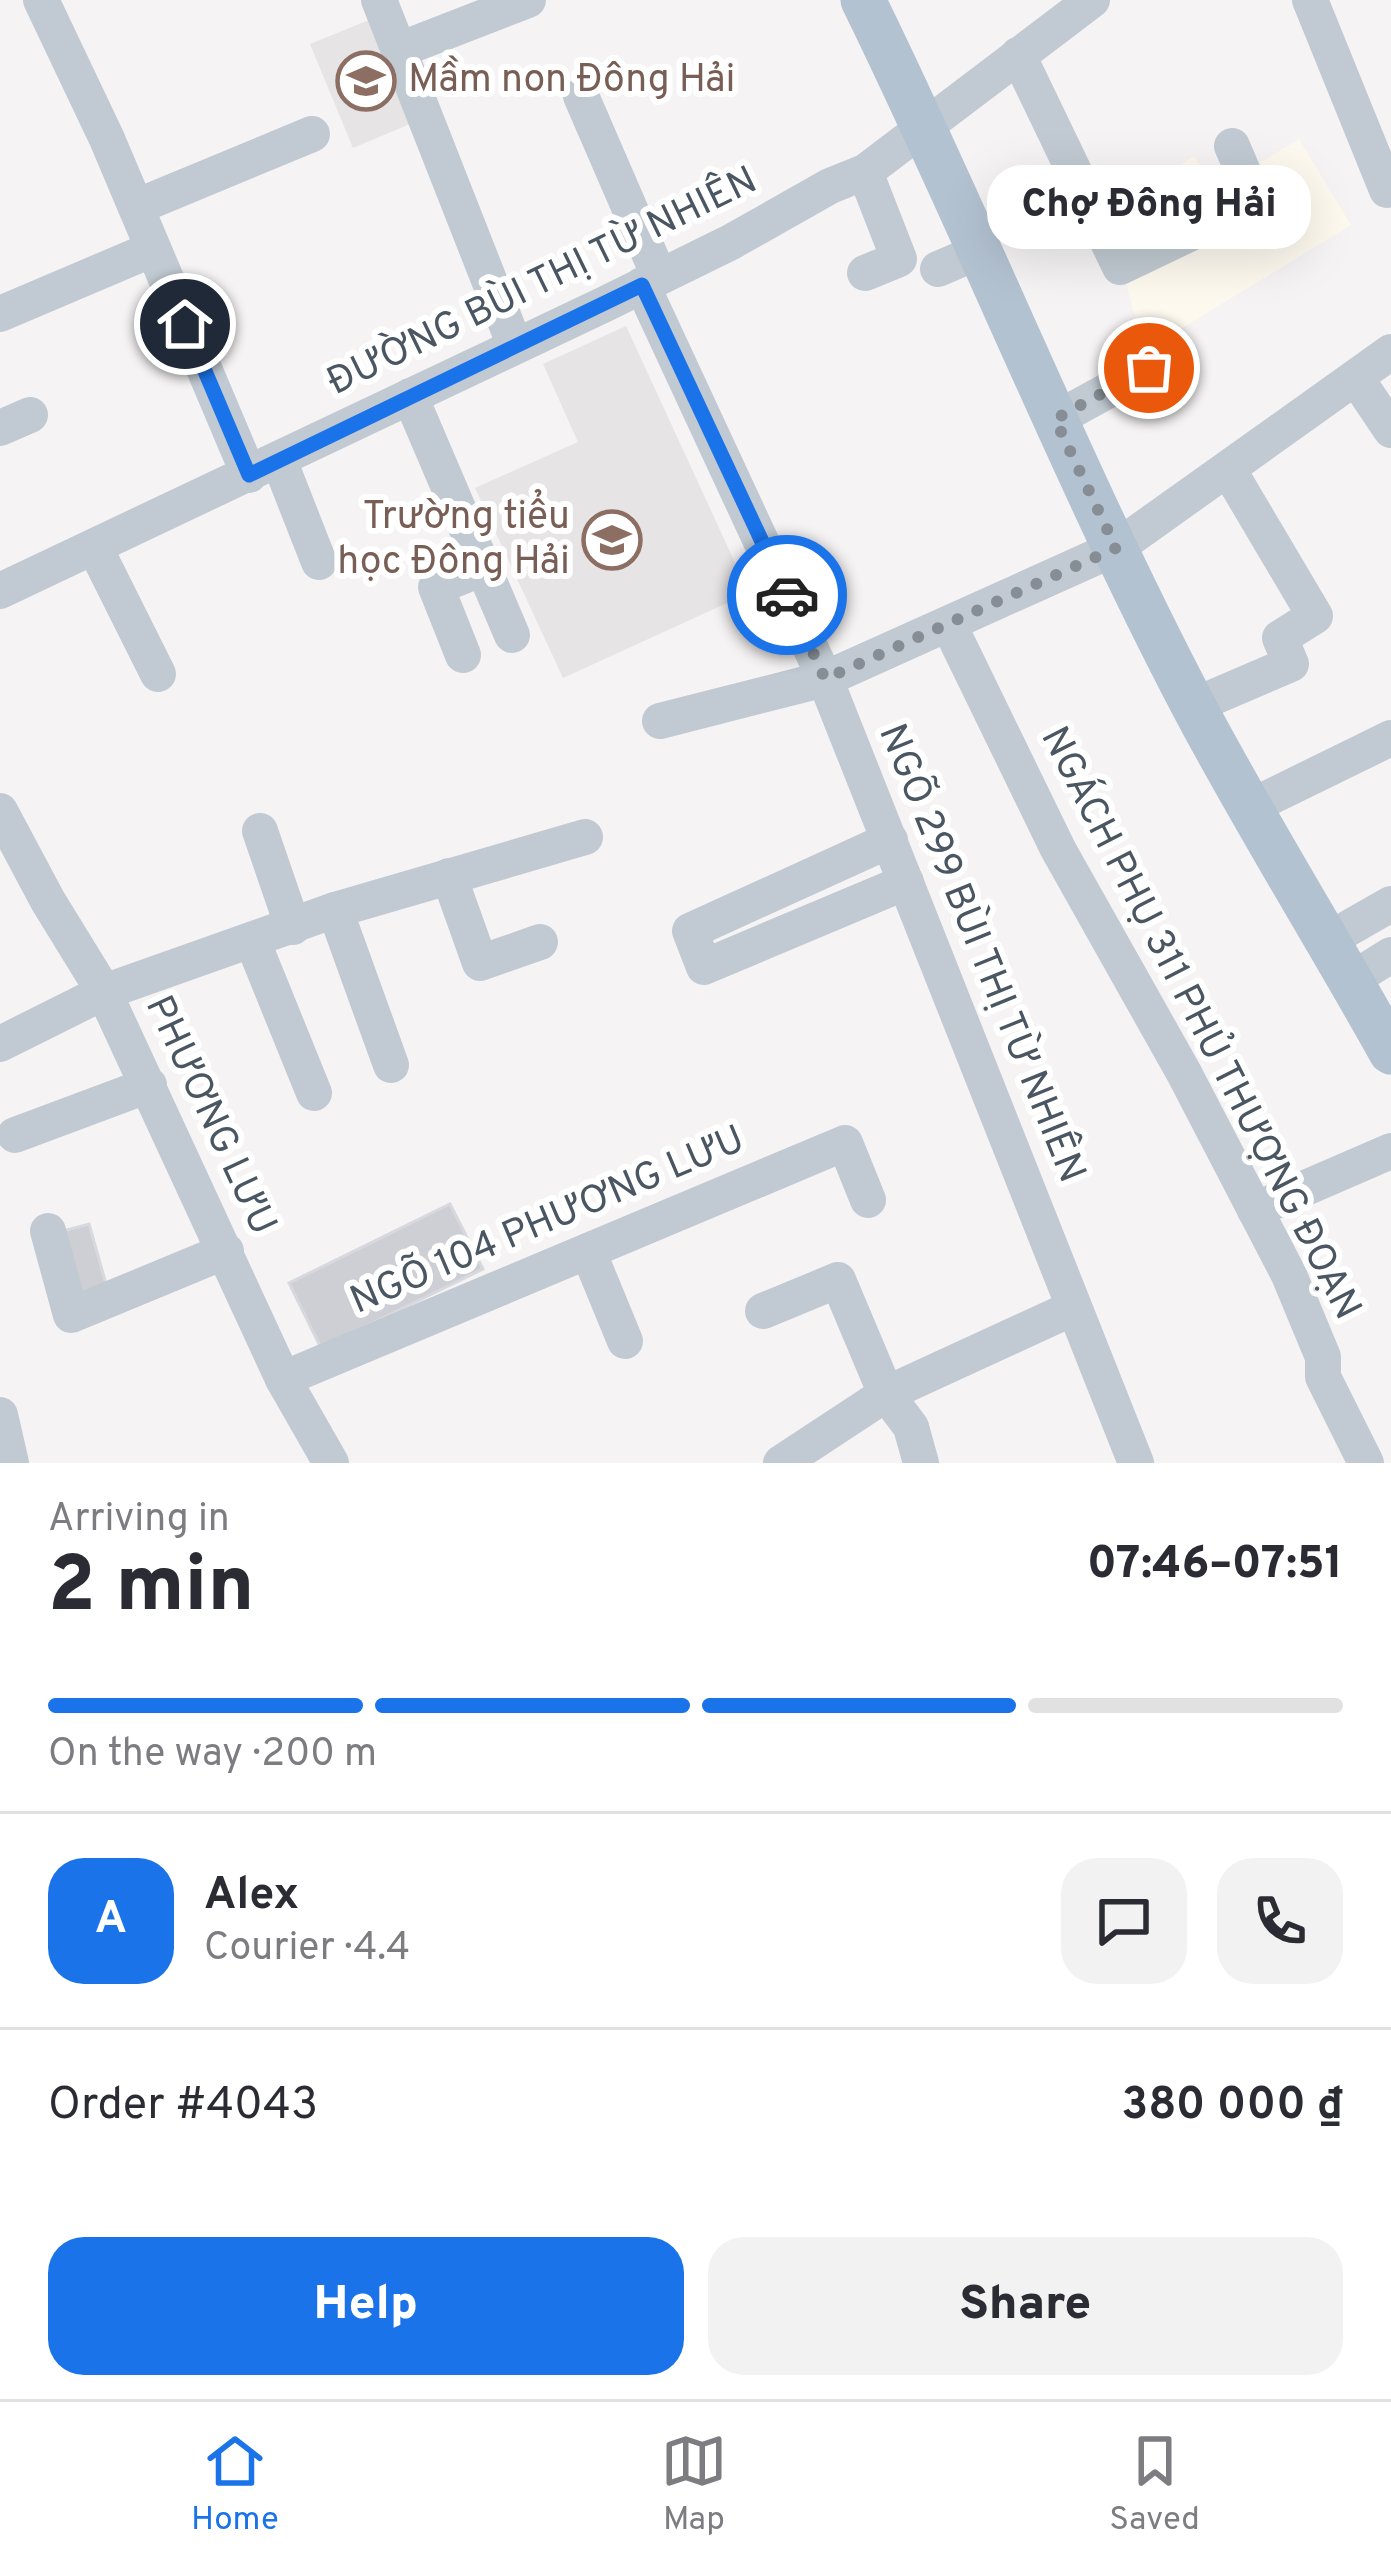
<!DOCTYPE html>
<meta charset="utf-8">
<style>
body{margin:0;font-family:Overpass,sans-serif;background:#f2f2f3;color:#2b2b33;height:100vh;display:flex;flex-direction:column;font-size:45px;white-space:nowrap}
*{box-sizing:border-box;margin:0}
p{font-size:39px;color:#7c7c81}
.icon{flex:none;width:66px;height:66px;fill:none;stroke:currentColor;stroke-width:2;stroke-linecap:round;stroke-linejoin:round}
.map{position:relative;height:1463px;overflow:hidden}
.side{display:flex;flex-direction:column;background:#fff;flex:1}
.side>*{flex:none}
.pin{position:absolute;display:grid;place-items:center;width:102px;height:102px;color:#fff;margin:-51px;border:6px solid #fff;border-radius:50%;box-shadow:0 3px 12px #0007}
.courier{position:absolute;display:grid;place-items:center;width:120px;height:120px;margin:-60px;border:9px solid #1a73e8;border-radius:50%;background:#fff;color:#222;box-shadow:0 3px 15px #0007}
.bubble{position:absolute;height:84px;border-radius:36px;background:#fff;box-shadow:0 12px 48px #0002;font-size:39px;font-weight:800;line-height:84px;text-align:center}
.head em{font-style:normal;font-weight:800}
.head div{display:flex;flex-direction:column-reverse}
.head{display:flex;align-items:center;justify-content:space-between;height:204px;padding:0 48px}
h1{font-size:78px;font-weight:800;line-height:90px}
.bar{display:grid;grid-template-columns:repeat(4,1fr);gap:18px 12px;align-content:center;height:144px;padding:0 48px}
.bar i{height:15px;border-radius:9px;background:#e1e1e2}
.bar .selected{background:#1a73e8}
.bar p{grid-column:span 4}
.line{display:flex;align-items:center;gap:30px;padding:0 48px;border-top:3px solid #e1e1e2}
.line div{flex:1}
.round{display:grid;place-items:center;flex:none;width:126px;height:126px;border-radius:36px;background:#f2f2f3}
.button{display:flex;gap:24px;margin-top:auto;padding:24px 48px}
.button a{flex:1;height:138px;border-radius:36px;background:#1a73e8;color:#fff;font-size:48px;font-weight:800;line-height:138px;text-align:center}
.button a+a{background:#f2f2f3;color:#2b2b33}
.dock{display:flex;justify-content:space-around;align-items:center;height:168px;border-top:3px solid #e1e1e2;background:#fff;font-size:33px;color:#7c7c81}
.dock a{display:grid;justify-items:center;gap:6px}
.dock .selected{color:#1a73e8}
.map>svg:first-child{display:block}
.commercial{fill:#fdf9ef}
.education{fill:#e6e4e5}
.building{fill:#cdcfd5;stroke:#d7d9de;stroke-width:3}
.lines{fill:none;stroke-linecap:round;stroke-linejoin:round}
.minor{stroke:#c1cad2;stroke-width:36}
.major{stroke:#b3c2d1;stroke-width:45}
.done{stroke:#868d94;stroke-width:12;stroke-dasharray:0 21.6}
.route{stroke:#1a73e8;stroke-width:15}
.labels{text-anchor:middle;dominant-baseline:central;stroke-width:12;stroke-linejoin:round;paint-order:stroke}
.education-label{font-size:39px;fill:#785e54;stroke:#fff;text-anchor:start}
.street-label{font-size:39px;fill:#4a5661;stroke:#fff}
</style>
<div class="map">
<svg width="1391" height="1463" viewBox="0 0 1391 1463">
<rect width="100%" height="100%" fill="#f5f3f3"/>
<polygon class="commercial" points="1299,139 1351,225 1179,330 1149,368 1106,210 1194,156 1216,190"/>
<g class="education">
<polygon points="379,16 422,119 353,148 310,44"/>
<polygon points="626,326 749,593 563,678 475,488 578,442 543,364"/>
</g>
<g class="building">
<polygon points="450,1204 483,1269 321,1348 289,1283"/>
<polygon points="89,1224 108,1291 78,1299 59,1232"/>
</g>
<g class="lines">
<g class="minor">
<polyline points="41,0 107,139 249,475"/>
<polyline points="379,0 515,346"/>
<polyline points="1310,0 1387,190"/>
<polyline points="399,50 528,0"/>
<polyline points="1018,55 1120,267 1256,202 1232,146"/>
<polyline points="581,96 659,276"/>
<polyline points="865,172 899,259 865,273"/>
<polyline points="136,207 312,134"/>
<polyline points="938,269 978,252"/>
<polyline points="642,285 825,679 1136,1463"/>
<polyline points="0,314 153,249"/>
<polyline points="1356,378 1391,430"/>
<polyline points="410,396 512,635"/>
<polyline points="1056,419 1149,368"/>
<polyline points="0,428 30,415"/>
<polyline points="279,460 319,562"/>
<polyline points="95,548 158,674"/>
<polyline points="0,591 603,305 731,242 830,186 865,172 1092,0"/>
<polyline points="949,625 1058,849 1184,1073 1289,1275 1323,1357 1323,1377 1366,1463"/>
<polyline points="463,655 436,587 483,568"/>
<polyline points="1193,706 1291,664 1280,638 1315,616 1228,469"/>
<polyline points="660,721 825,679 1116,548 1391,352"/>
<polyline points="1252,806 1391,738"/>
<polyline points="0,811 48,901 104,992 283,1379 331,1463"/>
<polyline points="260,831 293,927"/>
<polyline points="890,840 690,931 704,967 906,882"/>
<polyline points="449,876 480,963 540,942"/>
<polyline points="335,910 391,1065"/>
<polyline points="252,940 314,1093"/>
<polyline points="1328,940 1391,904"/>
<polyline points="1351,980 1391,955"/>
<polyline points="0,1044 104,992 335,910 585,837"/>
<polyline points="15,1135 149,1085"/>
<polyline points="1255,1210 1391,1151"/>
<polyline points="48,1231 71,1315 226,1251"/>
<polyline points="588,1251 625,1341"/>
<polyline points="763,1311 838,1280 886,1394 911,1427 921,1463"/>
<polyline points="283,1379 845,1143 868,1200"/>
<polyline points="0,1415 11,1463"/>
<polyline points="781,1463 886,1394 1073,1308"/>
</g>
<path class="major" d="M 863,0 C 977,232 1072,474 1192,703 C 1254,821 1326,935 1391,1052"/>
</g>
<g class="lines">
<polyline class="done" points="787,595 825,679 1116,548 1055,419 1149,368"/>
<polyline class="route" points="185,324 249,475 642,285 787,595"/>
</g>
<defs>
<g id="school-ring" transform="scale(3)"><circle r="9.5" fill="#fff" stroke="#8d6e63" stroke-width="1.5"/><path d="M0-5L7-2L0 1L-7-2ZM-4 1L0 2.5L4 1V4Q0 6-4 4Z" fill="#8d6e63"/></g>
</defs>
<g fill-rule="evenodd">
<use href="#school-ring" x="366" y="81"/>
<use href="#school-ring" x="612" y="540"/>
</g>
<g class="labels">
<g class="education-label">
<text x="408" y="81">Mầm non Đông Hải</text>
<text x="570" y="518" text-anchor="end">Trường tiểu<tspan x="570" dy="45">học Đông Hải</tspan></text>
</g>
<g class="street-label">
<text transform="translate(543 283) rotate(-26)">ĐƯỜNG BÙI THỊ TỪ NHIÊN</text>
<text transform="translate(980 954) rotate(68)">NGÕ 299 BÙI THỊ TỪ NHIÊN</text>
<text transform="translate(1199 1024) rotate(63)">NGÁCH PHỤ 311 PHỦ THƯỢNG ĐOẠN</text>
<text transform="translate(209 1116) rotate(65)">PHƯƠNG LƯU</text>
<text transform="translate(548 1222) rotate(-23)">NGÕ 104 PHƯƠNG LƯU</text>
</g>
</g>
</svg>
<div class="pin" style="left:1149px;top:368px;background:#ea580c"><svg class="icon" aria-label="bag" viewBox="0 0 24 24"><path d="M5 8h14l-1 12H6zM9 8a3 3 0 0 1 6 0"/></svg></div>
<div class="pin" style="left:185px;top:324px;background:#1f2937"><svg class="icon" aria-label="home" viewBox="0 0 24 24"><path d="M3 11l9-7 9 7M6 9v11h12V9"/></svg></div>
<div class="courier" style="left:787px;top:595px"><svg class="icon" aria-label="car" viewBox="0 0 24 24"><path d="M5 17H2v-5l4-1 3-4h7l3 4 3 1v5h-3M9 17h6M6 11h13"/><circle cx="7" cy="17" r="2"/><circle cx="17" cy="17" r="2"/></svg></div>
<div class="bubble" style="left:987px;top:165px;width:324px">Chợ Đông Hải</div>
</div>
<section class="side">
<div class="head"><div><h1>2 min</h1><p>Arriving in</p></div><em>07:46–07:51</em></div>
<div class="bar"><i class="selected"></i><i class="selected"></i><i class="selected"></i><i></i><p>On the way · 200 m</p></div>
<div class="line" style="height:216px"><b class="round" style="background:#1a73e8;color:#fff">A</b><div><b>Alex</b><p>Courier · 4.4</p></div><a class="round"><svg class="icon" aria-label="chat" viewBox="0 0 24 24"><path d="M4 5h16v11H9l-5 4z"/></svg></a><a class="round"><svg class="icon" aria-label="phone" viewBox="0 0 24 24"><path d="M5 4h4l2 5-3 2q2 4 5 5l2-3 5 2v4C11 20 4 13 5 4z"/></svg></a></div>
<div class="line" style="height:156px"><div>Order #4043</div><b>380 000 ₫</b></div>
<div class="button"><a>Help</a><a>Share</a></div>
</section>
<nav class="dock">
<a class="selected"><svg class="icon" aria-label="home" viewBox="0 0 24 24"><path d="M3 11l9-7 9 7M6 9v11h12V9"/></svg>Home</a>
<a><svg class="icon" aria-label="map" viewBox="0 0 24 24"><path d="M3 6l6-2 6 2 6-2v14l-6 2-6-2-6 2zM9 4v14M15 6v14"/></svg>Map</a>
<a><svg class="icon" aria-label="saved" viewBox="0 0 24 24"><path d="M7 4h10v16l-5-4-5 4z"/></svg>Saved</a>
</nav>
